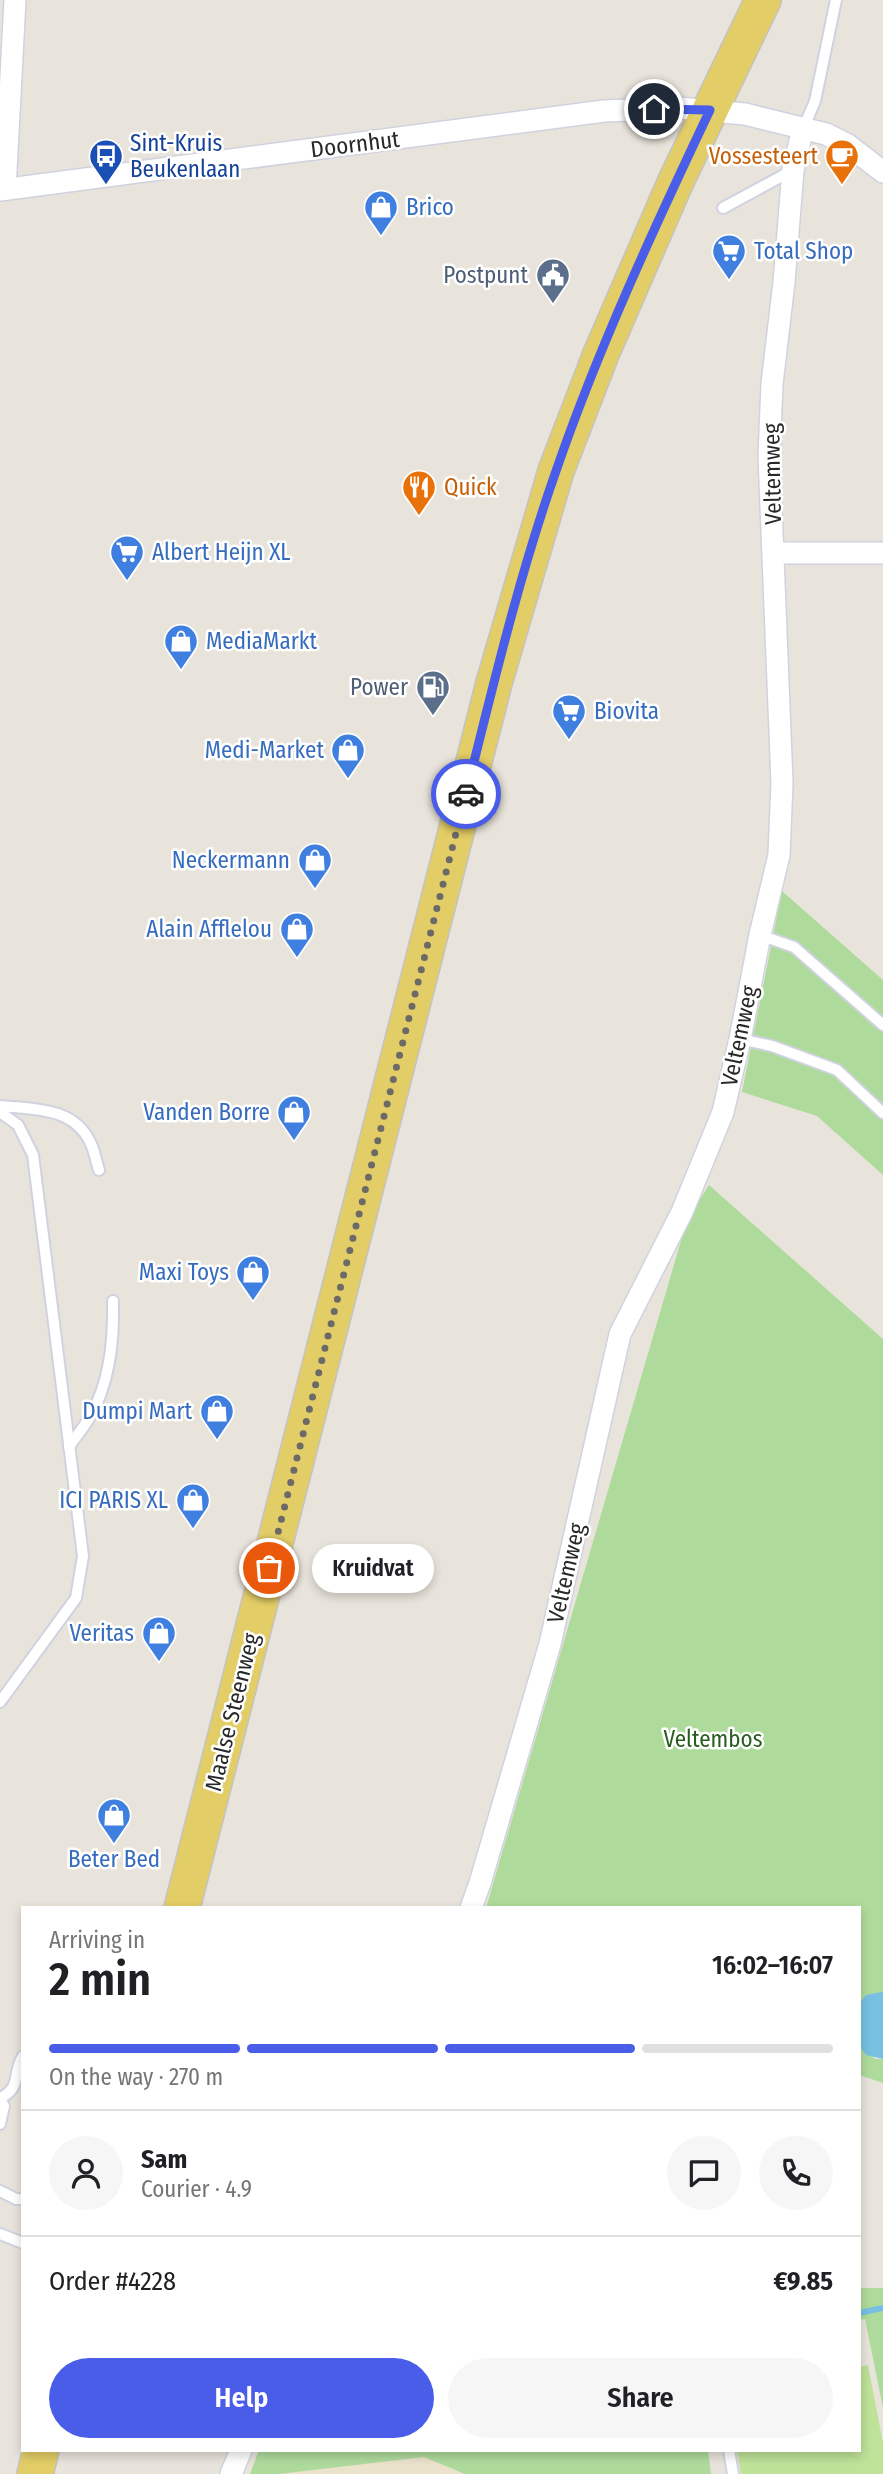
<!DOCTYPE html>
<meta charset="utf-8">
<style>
body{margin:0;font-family:"Fira Sans Condensed",sans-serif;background:#f6f6f6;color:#202124;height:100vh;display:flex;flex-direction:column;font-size:26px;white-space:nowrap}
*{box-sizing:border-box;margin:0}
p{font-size:23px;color:#757577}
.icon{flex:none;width:38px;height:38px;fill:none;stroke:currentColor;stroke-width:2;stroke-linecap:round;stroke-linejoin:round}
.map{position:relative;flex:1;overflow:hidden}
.drawer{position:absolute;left:21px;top:1906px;width:840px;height:546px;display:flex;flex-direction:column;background:#fff;border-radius:0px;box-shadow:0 4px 10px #0003}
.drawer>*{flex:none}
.pin{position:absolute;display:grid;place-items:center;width:60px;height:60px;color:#fff;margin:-30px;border:4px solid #fff;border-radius:50%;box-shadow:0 2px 7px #0007}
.courier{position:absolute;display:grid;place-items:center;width:70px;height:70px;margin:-35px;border:5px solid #495de8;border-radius:50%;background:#fff;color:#222;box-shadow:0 2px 9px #0007}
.bubble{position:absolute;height:49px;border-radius:24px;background:#fff;box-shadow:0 4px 10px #0003;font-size:23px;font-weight:600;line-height:49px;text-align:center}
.head em{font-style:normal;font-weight:600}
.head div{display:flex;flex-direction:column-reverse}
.head{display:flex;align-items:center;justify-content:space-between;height:119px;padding:0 28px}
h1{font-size:46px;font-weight:600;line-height:52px}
.bar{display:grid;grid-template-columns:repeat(4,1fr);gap:10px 7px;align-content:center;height:84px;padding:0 28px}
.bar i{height:9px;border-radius:5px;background:#e0e0e0}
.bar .selected{background:#495de8}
.bar p{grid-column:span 4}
.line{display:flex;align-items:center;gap:18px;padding:0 28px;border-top:2px solid #e0e0e0}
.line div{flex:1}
.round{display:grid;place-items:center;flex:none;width:74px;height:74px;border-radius:37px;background:#f6f6f6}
.button{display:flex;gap:14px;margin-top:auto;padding:14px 28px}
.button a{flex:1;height:80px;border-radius:42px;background:#495de8;color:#fff;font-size:28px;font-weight:600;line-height:80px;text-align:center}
.button a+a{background:#f6f6f6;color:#202124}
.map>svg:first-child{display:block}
.education{fill:#eae2cb}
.green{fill:#aedb9c}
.pitch{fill:#bee298}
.water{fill:#77c0e2}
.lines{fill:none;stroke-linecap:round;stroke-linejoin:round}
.stream{stroke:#77c0e2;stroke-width:6}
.lane-casing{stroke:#d0d2e0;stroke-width:14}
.street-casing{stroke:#d0d2e0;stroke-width:24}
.primary-casing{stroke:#c3c3c3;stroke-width:38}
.lane{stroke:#fff;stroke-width:10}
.street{stroke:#fff;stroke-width:21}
.primary{stroke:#e3cd66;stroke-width:35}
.done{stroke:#6c6a67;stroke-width:7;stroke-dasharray:0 12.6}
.route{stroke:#495de8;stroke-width:9}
.labels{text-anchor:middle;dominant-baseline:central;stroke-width:5;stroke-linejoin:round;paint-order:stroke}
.transit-label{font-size:23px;fill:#164399;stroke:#fff;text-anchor:start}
.street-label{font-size:23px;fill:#282828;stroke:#fff}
.food-label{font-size:23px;fill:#c56008;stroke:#fff;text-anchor:end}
.shop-label{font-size:23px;fill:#366cbe;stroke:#fff;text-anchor:end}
.service-label{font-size:23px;fill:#4e5e75;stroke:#fff;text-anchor:end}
.park-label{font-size:23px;fill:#295d20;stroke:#fff}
</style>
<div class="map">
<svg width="883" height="2474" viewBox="0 0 883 2474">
<rect width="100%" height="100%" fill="#e9e4db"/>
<polygon class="education" points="424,2457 465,2474 279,2474"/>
<g class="green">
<polygon points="782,891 883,980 883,1175 817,1116 742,1092"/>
<polygon points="709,1185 883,1339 883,1993 866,1995 859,2004 859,1908 486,1908 687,1220"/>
<polygon points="859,2045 875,2059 883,2059 883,2083 859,2075"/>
<polygon points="859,2288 883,2288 883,2408 865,2319 859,2320"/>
<polygon points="259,2450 708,2450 711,2474 465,2474 424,2457 279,2474 250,2474"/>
</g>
<polygon class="pitch" points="868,2365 883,2443 883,2474 741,2474 737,2450 859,2450 859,2367"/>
<polygon class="water" points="881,1992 883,1993 883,2059 866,2055 859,2045 859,2004 866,1995"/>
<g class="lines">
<polyline class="stream" points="859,2313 883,2308"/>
<g class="lane-casing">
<g id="lane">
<polyline points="803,129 815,101 836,0"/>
<polyline points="723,208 793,170"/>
<polyline points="760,935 794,947 883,1025"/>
<polyline points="740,1039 772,1046 837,1070 883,1113"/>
<path d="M 0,1106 C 34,1109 75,1107 91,1144 C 95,1152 96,1162 99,1170"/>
<polyline points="0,1112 18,1125 33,1155 83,1556 76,1598 0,1702"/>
<path d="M 69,1447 C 76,1436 85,1426 91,1415 C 110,1381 114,1338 113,1301"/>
<path d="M 0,2098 C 22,2088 12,2074 23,2056"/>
<polyline points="0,2099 4,2106 0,2124"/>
<polyline points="0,2191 16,2199 23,2199"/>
<polyline points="0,2234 23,2243"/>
<polyline points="729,2450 733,2474"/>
</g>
</g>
<g class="street-casing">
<g id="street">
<polyline points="5,189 15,0"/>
<polyline points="0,190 604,111 679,108 745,114 826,134 848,145 883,172"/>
<polyline points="775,553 883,553"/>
<polyline points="471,1908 480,1883 550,1644 620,1334 682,1212 723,1112 740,1039 760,935 779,855 782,783 769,456 772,384 784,282 793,170 803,129"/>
<polyline points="231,2474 241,2450"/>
</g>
</g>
<g class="primary-casing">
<g id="primary">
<polyline points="182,1908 494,683 556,471 601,354 676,181 763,0"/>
<polyline points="35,2474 41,2450"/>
</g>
</g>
<use href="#lane" class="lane"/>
<use href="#street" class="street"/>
<use href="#primary" class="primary"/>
</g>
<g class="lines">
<polyline class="done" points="269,1568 466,794"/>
<path class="route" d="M 466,794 C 493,686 519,576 556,471 C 598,349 655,226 710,110 L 654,109"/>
</g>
<defs>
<g id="bus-pin" transform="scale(1.75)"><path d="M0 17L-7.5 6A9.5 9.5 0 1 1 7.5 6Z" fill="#1a4fb4" stroke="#fff"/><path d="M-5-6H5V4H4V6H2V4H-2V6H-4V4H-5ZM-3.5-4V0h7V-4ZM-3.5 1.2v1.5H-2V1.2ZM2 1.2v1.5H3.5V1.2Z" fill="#fff"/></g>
<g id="cafe-pin" transform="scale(1.75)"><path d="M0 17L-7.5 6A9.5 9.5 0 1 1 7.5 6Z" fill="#e8710a" stroke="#fff"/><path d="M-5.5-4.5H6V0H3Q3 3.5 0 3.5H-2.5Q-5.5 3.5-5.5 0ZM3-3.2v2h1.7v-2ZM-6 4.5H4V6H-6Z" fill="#fff"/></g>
<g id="shop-pin" transform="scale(1.75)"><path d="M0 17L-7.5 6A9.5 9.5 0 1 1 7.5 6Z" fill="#3f7fe0" stroke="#fff"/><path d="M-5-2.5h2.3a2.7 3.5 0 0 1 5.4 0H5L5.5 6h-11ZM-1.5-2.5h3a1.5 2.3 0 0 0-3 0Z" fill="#fff"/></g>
<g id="supermarket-pin" transform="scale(1.75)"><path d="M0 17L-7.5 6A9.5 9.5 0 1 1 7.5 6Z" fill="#3f7fe0" stroke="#fff"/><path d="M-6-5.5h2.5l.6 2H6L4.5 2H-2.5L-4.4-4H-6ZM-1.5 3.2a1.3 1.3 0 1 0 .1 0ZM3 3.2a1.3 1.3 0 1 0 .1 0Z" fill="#fff"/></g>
<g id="civic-pin" transform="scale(1.75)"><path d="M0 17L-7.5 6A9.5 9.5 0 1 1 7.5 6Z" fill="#5c6f8a" stroke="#fff"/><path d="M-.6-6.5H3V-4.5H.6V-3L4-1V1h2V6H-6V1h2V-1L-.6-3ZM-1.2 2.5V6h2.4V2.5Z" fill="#fff"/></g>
<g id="restaurant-pin" transform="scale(1.75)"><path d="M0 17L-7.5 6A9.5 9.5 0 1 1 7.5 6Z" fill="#e8710a" stroke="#fff"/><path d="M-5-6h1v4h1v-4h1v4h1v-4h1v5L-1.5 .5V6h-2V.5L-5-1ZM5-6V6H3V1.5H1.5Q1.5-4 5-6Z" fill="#fff"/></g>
<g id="fuel-pin" transform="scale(1.75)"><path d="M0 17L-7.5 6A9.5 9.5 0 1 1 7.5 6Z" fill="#5c6f8a" stroke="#fff"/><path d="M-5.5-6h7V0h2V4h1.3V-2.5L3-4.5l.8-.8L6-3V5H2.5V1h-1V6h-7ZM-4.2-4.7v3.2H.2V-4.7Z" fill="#fff"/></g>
</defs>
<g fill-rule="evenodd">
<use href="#bus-pin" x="106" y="156"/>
<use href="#cafe-pin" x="842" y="156"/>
<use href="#shop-pin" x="381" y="207"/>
<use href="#supermarket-pin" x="729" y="251"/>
<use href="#civic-pin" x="553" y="275"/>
<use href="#restaurant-pin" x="419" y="487"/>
<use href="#supermarket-pin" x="127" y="552"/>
<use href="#shop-pin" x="181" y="641"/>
<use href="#fuel-pin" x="433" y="687"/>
<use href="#supermarket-pin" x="569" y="711"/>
<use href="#shop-pin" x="348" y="750"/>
<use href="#shop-pin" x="315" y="860"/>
<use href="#shop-pin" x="297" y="929"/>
<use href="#shop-pin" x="294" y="1112"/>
<use href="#shop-pin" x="253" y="1272"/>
<use href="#shop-pin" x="217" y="1411"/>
<use href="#shop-pin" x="193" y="1500"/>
<use href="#shop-pin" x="159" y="1633"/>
<use href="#shop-pin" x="114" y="1815"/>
</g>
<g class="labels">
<g class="transit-label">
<text x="130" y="143">Sint-Kruis<tspan x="130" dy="26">Beukenlaan</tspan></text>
</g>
<g class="street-label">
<text transform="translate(355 144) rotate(-7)">Doornhut</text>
<text transform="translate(772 474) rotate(-91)">Veltemweg</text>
<text transform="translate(739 1036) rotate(-78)">Veltemweg</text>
<text transform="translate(566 1573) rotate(-77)">Veltemweg</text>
<text transform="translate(232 1712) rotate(-76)">Maalse Steenweg</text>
</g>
<g class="food-label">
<text x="818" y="156">Vossesteert</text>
<text x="444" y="487" text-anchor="start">Quick</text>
</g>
<g class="shop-label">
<text x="406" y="207" text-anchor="start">Brico</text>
<text x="754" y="251" text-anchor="start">Total Shop</text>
<text x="152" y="552" text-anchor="start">Albert Heijn XL</text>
<text x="206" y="641" text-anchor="start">MediaMarkt</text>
<text x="594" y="711" text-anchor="start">Biovita</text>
<text x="324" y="750">Medi-Market</text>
<text x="290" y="860">Neckermann</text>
<text x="272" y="929">Alain Afflelou</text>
<text x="270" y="1112">Vanden Borre</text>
<text x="229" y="1272">Maxi Toys</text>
<text x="192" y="1411">Dumpi Mart</text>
<text x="168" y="1500">ICI PARIS XL</text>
<text x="134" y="1633">Veritas</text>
<text x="114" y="1859" text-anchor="middle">Beter Bed</text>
</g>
<g class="service-label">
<text x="528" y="275">Postpunt</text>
<text x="408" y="687">Power</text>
</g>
<g class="park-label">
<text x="713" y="1739">Veltembos</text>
</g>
</g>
</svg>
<div class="pin" style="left:269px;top:1568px;background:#ea580c"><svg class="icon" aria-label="bag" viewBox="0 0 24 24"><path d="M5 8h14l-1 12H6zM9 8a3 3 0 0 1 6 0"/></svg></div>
<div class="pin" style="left:654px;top:109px;background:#1f2937"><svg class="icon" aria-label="home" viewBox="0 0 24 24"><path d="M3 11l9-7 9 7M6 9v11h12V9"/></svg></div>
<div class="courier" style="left:466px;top:794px"><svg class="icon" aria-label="car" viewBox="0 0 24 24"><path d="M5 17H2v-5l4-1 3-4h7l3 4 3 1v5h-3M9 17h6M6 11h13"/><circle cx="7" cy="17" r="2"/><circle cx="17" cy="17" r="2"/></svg></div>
<div class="bubble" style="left:312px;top:1544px;width:122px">Kruidvat</div>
<section class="drawer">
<div class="head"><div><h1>2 min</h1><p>Arriving in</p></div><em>16:02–16:07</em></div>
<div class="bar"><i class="selected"></i><i class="selected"></i><i class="selected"></i><i></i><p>On the way · 270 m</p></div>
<div class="line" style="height:126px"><a class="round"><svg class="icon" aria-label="person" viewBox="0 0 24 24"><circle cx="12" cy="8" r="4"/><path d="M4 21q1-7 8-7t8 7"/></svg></a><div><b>Sam</b><p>Courier · 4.9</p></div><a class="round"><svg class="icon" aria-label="chat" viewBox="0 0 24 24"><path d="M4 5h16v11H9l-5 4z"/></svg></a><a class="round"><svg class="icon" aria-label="phone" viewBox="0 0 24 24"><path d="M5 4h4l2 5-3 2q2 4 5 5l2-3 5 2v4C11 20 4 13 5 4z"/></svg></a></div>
<div class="line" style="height:91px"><div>Order #4228</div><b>€9.85</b></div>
<div class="button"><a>Help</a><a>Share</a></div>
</section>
</div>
